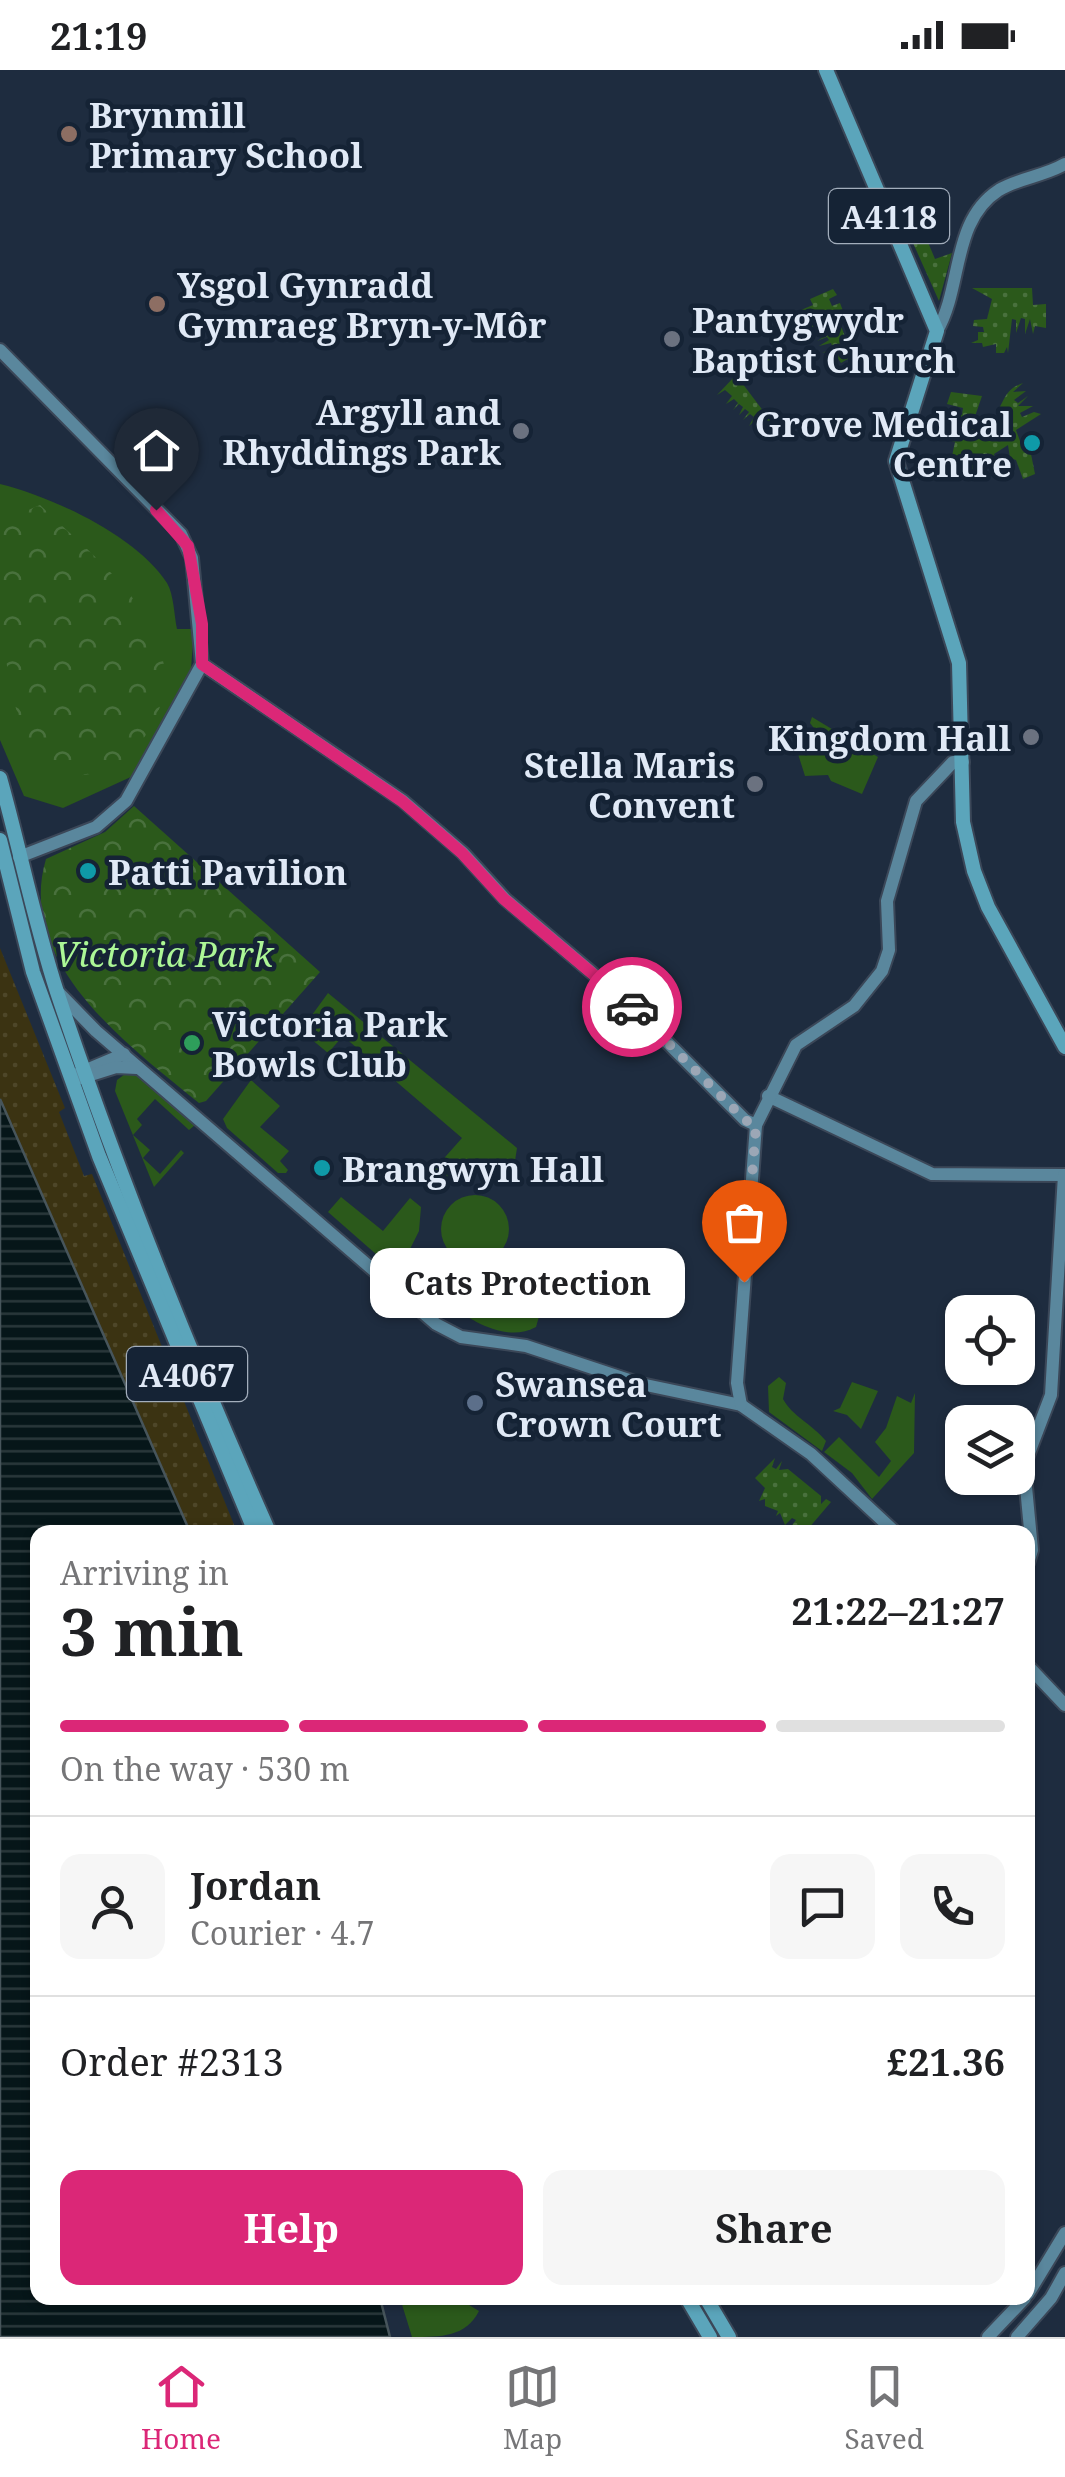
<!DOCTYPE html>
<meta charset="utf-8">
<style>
body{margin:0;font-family:"Noto Serif",serif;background:#f6f6f6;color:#202124;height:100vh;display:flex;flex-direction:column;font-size:38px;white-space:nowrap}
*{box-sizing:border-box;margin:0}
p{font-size:32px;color:#757577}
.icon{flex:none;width:55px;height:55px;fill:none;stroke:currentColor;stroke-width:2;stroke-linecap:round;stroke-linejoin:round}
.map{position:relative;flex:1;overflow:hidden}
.side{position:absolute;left:30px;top:1455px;width:1005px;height:780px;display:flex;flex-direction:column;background:#fff;border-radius:20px;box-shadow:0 2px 8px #0004}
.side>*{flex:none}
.fabs{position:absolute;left:945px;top:1225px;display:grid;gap:20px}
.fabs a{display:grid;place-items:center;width:90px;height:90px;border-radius:20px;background:#fff;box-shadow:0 2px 8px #0004;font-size:50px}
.pin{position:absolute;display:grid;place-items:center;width:85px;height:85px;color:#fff;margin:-102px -42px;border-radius:50% 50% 50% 0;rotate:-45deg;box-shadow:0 0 10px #0007}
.pin .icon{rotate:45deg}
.courier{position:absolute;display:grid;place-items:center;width:100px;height:100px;margin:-50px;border:8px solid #db2777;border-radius:50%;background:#fff;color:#222;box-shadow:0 2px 12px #0007}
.bubble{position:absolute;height:70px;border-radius:20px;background:#fff;box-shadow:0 2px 8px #0004;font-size:32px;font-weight:700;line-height:70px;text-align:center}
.overview em{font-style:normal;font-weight:700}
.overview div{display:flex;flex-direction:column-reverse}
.overview{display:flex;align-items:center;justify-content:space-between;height:170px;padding:0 30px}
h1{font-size:65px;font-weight:700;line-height:75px}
.bar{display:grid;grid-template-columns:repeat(4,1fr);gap:15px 10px;align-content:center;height:120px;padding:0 30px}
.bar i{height:12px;border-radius:8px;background:#e0e0e0}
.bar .active{background:#db2777}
.bar p{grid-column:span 4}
.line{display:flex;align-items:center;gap:25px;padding:0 30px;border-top:2px solid #e0e0e0}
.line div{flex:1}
.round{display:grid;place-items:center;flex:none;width:105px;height:105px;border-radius:20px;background:#f6f6f6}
.button{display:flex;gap:20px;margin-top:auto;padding:20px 30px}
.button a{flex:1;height:115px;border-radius:20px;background:#db2777;color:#fff;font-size:40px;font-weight:700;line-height:115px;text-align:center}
.button a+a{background:#f6f6f6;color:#202124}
.status{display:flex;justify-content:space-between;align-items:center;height:70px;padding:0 50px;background:#fff;direction:ltr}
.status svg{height:28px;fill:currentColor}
.dock{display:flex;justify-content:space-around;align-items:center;height:140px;border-top:2px solid #e0e0e0;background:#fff;font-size:28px;color:#757577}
.dock a{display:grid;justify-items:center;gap:5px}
.dock .active{color:#db2777}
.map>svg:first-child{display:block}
.grass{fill:#2b591b}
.sand{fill:url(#sand-dots)}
.park{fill:url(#park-crowns)}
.garden{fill:url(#garden-dots)}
.water{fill:url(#water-rules);stroke:#47555b;stroke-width:2.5}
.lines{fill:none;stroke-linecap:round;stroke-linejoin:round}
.secondary-casing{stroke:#3b4758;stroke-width:16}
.primary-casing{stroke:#3b4758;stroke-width:18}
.secondary{stroke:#5a879d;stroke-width:12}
.primary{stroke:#5ba5bb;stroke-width:14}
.done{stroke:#9ca7b6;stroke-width:10;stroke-dasharray:0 18}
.route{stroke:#db2777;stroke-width:12}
.education-dot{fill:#8d6e63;stroke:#152335;stroke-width:4}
.worship-dot{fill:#6b7280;stroke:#152335;stroke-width:4}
.culture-dot{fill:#0f9aa8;stroke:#152335;stroke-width:4}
.leisure-dot{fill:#2e9e5b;stroke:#152335;stroke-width:4}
.service-dot{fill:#5c6f8a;stroke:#152335;stroke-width:4}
.labels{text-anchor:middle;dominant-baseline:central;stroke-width:9;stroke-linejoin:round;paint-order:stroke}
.shield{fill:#152335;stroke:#a3aebc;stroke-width:2.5}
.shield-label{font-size:32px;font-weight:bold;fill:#e0e9f6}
.poi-label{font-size:35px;font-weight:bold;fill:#e0e9f6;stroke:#152335;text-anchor:start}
.park-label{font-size:35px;font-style:italic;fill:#acf796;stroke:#152335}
</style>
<div class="status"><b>21:19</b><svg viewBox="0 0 49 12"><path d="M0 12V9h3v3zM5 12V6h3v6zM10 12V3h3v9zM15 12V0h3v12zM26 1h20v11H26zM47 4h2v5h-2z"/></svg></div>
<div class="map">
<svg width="1065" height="2267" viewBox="0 0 1065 2267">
<defs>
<pattern id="sand-dots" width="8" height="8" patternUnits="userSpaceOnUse" patternTransform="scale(2.5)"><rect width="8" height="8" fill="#3b3312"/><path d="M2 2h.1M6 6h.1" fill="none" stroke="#4e4729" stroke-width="1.8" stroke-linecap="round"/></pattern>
<pattern id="park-crowns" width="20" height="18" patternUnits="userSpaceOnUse" patternTransform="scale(2.5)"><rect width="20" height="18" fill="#2b591b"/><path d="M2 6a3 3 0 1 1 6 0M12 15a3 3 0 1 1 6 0" fill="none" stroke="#49713d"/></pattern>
<pattern id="garden-dots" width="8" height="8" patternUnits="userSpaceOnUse" patternTransform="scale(2.5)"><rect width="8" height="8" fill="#2b591b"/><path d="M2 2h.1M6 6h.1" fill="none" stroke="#49713d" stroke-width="1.8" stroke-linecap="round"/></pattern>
<pattern id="water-rules" width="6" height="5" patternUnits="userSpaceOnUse" patternTransform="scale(2.5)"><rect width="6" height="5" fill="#061619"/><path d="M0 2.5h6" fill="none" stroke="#2a383b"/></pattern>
</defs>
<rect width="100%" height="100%" fill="#1e2c3f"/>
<g class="grass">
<path d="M 0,414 C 53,427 137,466 167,513 C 174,525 174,545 177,559 L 194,559 L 191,599 L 133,706 L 63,738 L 24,726 L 0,670 Z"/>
<polygon points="812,647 878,687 862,724 831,711 828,705 805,706 798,684 813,677 820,666 810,653"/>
<polygon points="328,923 517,1078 513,1104 462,1099 438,1112 430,1104 462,1068 343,966 328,983 305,964 304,956"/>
<polygon points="125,1004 139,1006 195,1055 189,1060 155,1029 137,1049 142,1055 133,1065 150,1080 143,1088 160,1104 181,1080 184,1083 154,1117 115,1021 117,1010"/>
<polygon points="251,1010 280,1036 260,1057 289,1081 280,1091 288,1100 286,1103 278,1103 227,1058 223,1049"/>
<circle cx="475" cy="1159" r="34"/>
<polygon points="341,1127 383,1161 410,1128 421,1137 419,1161 403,1193 385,1192 328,1142"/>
<path d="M 514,1207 L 534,1207 L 542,1236 L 536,1257 C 507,1273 471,1251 449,1234 L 468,1216 Z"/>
<path d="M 779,1307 L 786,1313 L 783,1329 C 793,1347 811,1353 826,1371 L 822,1381 L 769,1342 L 768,1316 Z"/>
<polygon points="852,1312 878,1321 861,1359 847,1345 833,1341 840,1338"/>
<polygon points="915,1323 914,1383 872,1429 852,1403 824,1382 839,1367 879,1407 891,1391 875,1372 886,1358 897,1326 911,1333"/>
<path d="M 400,2228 L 469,2228 L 469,2235 L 479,2241 C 466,2267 441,2267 412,2267 Z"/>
</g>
<polygon class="sand" points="0,878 65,1038 59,1042 84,1106 92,1104 237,1462 190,1462 0,1029"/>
<g class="park">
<path d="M 40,435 C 106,499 217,578 137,677 C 114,705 77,710 44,703 C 0,635 0,538 0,452 Z"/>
<path d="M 134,736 L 320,902 L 206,1031 L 199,1033 C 129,976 15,893 46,789 L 105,762 Z"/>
</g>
<g class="garden">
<polygon points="909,127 935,189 952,183 939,231 896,135"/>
<polygon points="972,218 1032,218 1033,235 1046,234 1046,258 1035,256 1033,264 1030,249 1025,264 1025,249 1021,248 1016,263 1016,250 1012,249 1008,283 1007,277 1004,283 996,283 996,274 983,277 982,273 971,273 978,270 978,262 984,262 983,257 973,256 974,250 987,249 992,229"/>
<polygon points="833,219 837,225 829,229 832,236 840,233 843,241 836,244 847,271 841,275 845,281 853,277 851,287 841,293 837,287 826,290 837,285 834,280 822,283 833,278 831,273 819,276 829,270 827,267 817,271 827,265 824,259 813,264 823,258 821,253 810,258 819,249 817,245 806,248 816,243 815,240 803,244 801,240 813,235 810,229"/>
<polygon points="736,305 773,354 758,364 754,360 760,353 756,349 749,356 754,347 750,344 743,350 749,342 745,339 739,345 743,337 739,334 733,340 738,333 734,329 726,334 732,326 725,320 717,325"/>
<path d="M 1023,313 L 1013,322 L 1026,321 L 1014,330 L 1018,333 L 1028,326 L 1018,336 L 1033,336 L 1020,343 L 1022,347 L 1034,342 L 1041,344 L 1016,360 L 1024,382 L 1031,384 L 1035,404 L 1023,409 L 1016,390 L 1010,388 L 1008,375 L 994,384 L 997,393 L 992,395 L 988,385 L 974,391 L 978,402 L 974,403 L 966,386 L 952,386 L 955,372 L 944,369 L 946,362 L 939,361 L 950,353 L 943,347 L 962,345 L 963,338 L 947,334 L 951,322 L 982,326 L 971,358 L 979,364 L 988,352 L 995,359 L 1004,352 L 996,343 C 1006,329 1004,320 1023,313 Z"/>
<polygon points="775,1388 772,1397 776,1399 782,1391 779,1400 788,1399 821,1426 821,1434 826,1429 831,1432 808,1459 811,1462 799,1459 793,1462 795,1456 789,1459 796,1450 792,1448 785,1455 780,1443 776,1446 778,1441 765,1436 765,1429 759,1431 765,1418 755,1408"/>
</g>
<polygon class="water" points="0,1029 190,1462 38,1462 38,2228 380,2228 390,2267 0,2267"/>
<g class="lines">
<g class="secondary-casing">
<g id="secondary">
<path d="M 937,261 C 963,216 951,151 999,120 C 1019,108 1045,106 1065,94"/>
<polyline points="0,280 181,464 192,488 202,594 126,731 96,757 19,787"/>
<polyline points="202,594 403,731 463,783 505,829 630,935 745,1050 756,1055"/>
<polyline points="59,923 96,961 436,1254 461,1267 526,1276 641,1314 741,1335 811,1384 895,1462"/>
<polyline points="79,1003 124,984"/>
<polyline points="81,1008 116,997 137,998"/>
<polyline points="768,1026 932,1104 1065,1105"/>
<polyline points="741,1335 737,1313 756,1055 796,975 854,936 882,901 889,880 887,831 916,731 953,692 963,692"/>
<polyline points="1028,1493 1032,1480 1024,1396 1051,1325 1064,1105"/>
<polyline points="1028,1596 1065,1635"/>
<polyline points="1028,2224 1065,2163"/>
<polyline points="988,2267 1025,2228"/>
<polyline points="1017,2267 1051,2228 1065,2203"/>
</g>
</g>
<g class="primary-casing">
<g id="primary">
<polyline points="826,0 937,261 896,391 959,593 963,752 974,801 988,837 1065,977"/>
<path d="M 0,708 C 20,779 34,851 57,922 C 118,1105 191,1286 269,1462"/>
<polyline points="0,770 33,902 99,1086 255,1462"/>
<polyline points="687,2228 710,2267"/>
<polyline points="706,2228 729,2267"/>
</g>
</g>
<use href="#secondary" class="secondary"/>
<use href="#primary" class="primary"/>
</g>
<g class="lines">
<polyline class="done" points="632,937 745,1050 756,1056 744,1212"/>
<polyline class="route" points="156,440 188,476 202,554 202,594 402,731 462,783 504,829 632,937"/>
</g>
<g class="education-dot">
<circle cx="69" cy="64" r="10"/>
<circle cx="157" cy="234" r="10"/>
</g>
<g class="worship-dot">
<circle cx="672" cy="269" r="10"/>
<circle cx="521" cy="361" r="10"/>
<circle cx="1031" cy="667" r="10"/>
<circle cx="755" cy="714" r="10"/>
</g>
<g class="culture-dot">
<circle cx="1032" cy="373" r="10"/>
<circle cx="88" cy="801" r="10"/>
<circle cx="322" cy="1098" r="10"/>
</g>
<circle class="leisure-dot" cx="192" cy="973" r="10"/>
<circle class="service-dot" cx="475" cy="1333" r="10"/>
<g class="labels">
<g class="shield">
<rect x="829" y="119" width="120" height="54" rx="8"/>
<rect x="127" y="1277" width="120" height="54" rx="8"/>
</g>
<g class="shield-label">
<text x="889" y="146">A4118</text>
<text x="187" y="1304">A4067</text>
</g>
<g class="poi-label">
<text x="89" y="44">Brynmill<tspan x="89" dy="40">Primary School</tspan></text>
<text x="177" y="214">Ysgol Gynradd<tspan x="177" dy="40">Gymraeg Bryn-y-Môr</tspan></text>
<text x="692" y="249">Pantygwydr<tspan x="692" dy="40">Baptist Church</tspan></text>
<text x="501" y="341" text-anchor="end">Argyll and<tspan x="501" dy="40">Rhyddings Park</tspan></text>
<text x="1012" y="353" text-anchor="end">Grove Medical<tspan x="1012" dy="40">Centre</tspan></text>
<text x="1011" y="667" text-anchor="end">Kingdom Hall</text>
<text x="735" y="694" text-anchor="end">Stella Maris<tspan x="735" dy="40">Convent</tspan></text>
<text x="108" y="801">Patti Pavilion</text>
<text x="212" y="953">Victoria Park<tspan x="212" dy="40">Bowls Club</tspan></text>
<text x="342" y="1098">Brangwyn Hall</text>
<text x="495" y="1313">Swansea<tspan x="495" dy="40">Crown Court</tspan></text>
</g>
<g class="park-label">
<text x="164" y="883">Victoria Park</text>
</g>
</g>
</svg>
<div class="fabs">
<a><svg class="icon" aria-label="locate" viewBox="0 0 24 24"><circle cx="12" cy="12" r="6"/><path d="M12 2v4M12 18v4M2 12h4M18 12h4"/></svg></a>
<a><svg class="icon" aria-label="layers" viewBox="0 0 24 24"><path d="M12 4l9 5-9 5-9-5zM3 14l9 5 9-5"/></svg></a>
</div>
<div class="pin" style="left:744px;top:1212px;background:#ea580c"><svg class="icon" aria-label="bag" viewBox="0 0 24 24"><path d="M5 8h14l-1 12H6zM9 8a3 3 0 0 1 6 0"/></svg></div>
<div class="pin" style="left:156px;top:440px;background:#1f2937"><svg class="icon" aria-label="home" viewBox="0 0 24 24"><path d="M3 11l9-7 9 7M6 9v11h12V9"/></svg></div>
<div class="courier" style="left:632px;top:937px"><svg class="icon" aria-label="car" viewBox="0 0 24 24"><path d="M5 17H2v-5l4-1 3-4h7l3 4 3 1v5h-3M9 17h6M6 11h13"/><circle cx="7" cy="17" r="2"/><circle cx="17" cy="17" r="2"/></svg></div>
<div class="bubble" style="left:370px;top:1178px;width:315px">Cats Protection</div>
<section class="side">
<div class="overview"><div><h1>3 min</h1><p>Arriving in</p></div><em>21:22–21:27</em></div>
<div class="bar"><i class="active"></i><i class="active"></i><i class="active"></i><i></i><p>On the way · 530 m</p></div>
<div class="line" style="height:180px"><a class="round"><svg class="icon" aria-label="person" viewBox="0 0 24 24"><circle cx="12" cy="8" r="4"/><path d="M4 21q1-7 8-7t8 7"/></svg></a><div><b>Jordan</b><p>Courier · 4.7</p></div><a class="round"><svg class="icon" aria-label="chat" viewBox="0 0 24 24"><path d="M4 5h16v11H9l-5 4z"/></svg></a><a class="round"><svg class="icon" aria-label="phone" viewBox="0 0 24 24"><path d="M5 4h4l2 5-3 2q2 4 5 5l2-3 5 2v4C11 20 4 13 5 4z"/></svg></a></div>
<div class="line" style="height:130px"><div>Order #2313</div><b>£21.36</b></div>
<div class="button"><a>Help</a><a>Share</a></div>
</section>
</div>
<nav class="dock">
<a class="active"><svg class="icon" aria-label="home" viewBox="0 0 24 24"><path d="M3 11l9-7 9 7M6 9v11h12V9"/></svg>Home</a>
<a><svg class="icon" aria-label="map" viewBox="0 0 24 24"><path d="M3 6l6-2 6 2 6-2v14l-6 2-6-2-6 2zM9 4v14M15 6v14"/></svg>Map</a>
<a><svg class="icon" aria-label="saved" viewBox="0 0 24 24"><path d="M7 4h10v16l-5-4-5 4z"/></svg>Saved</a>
</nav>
